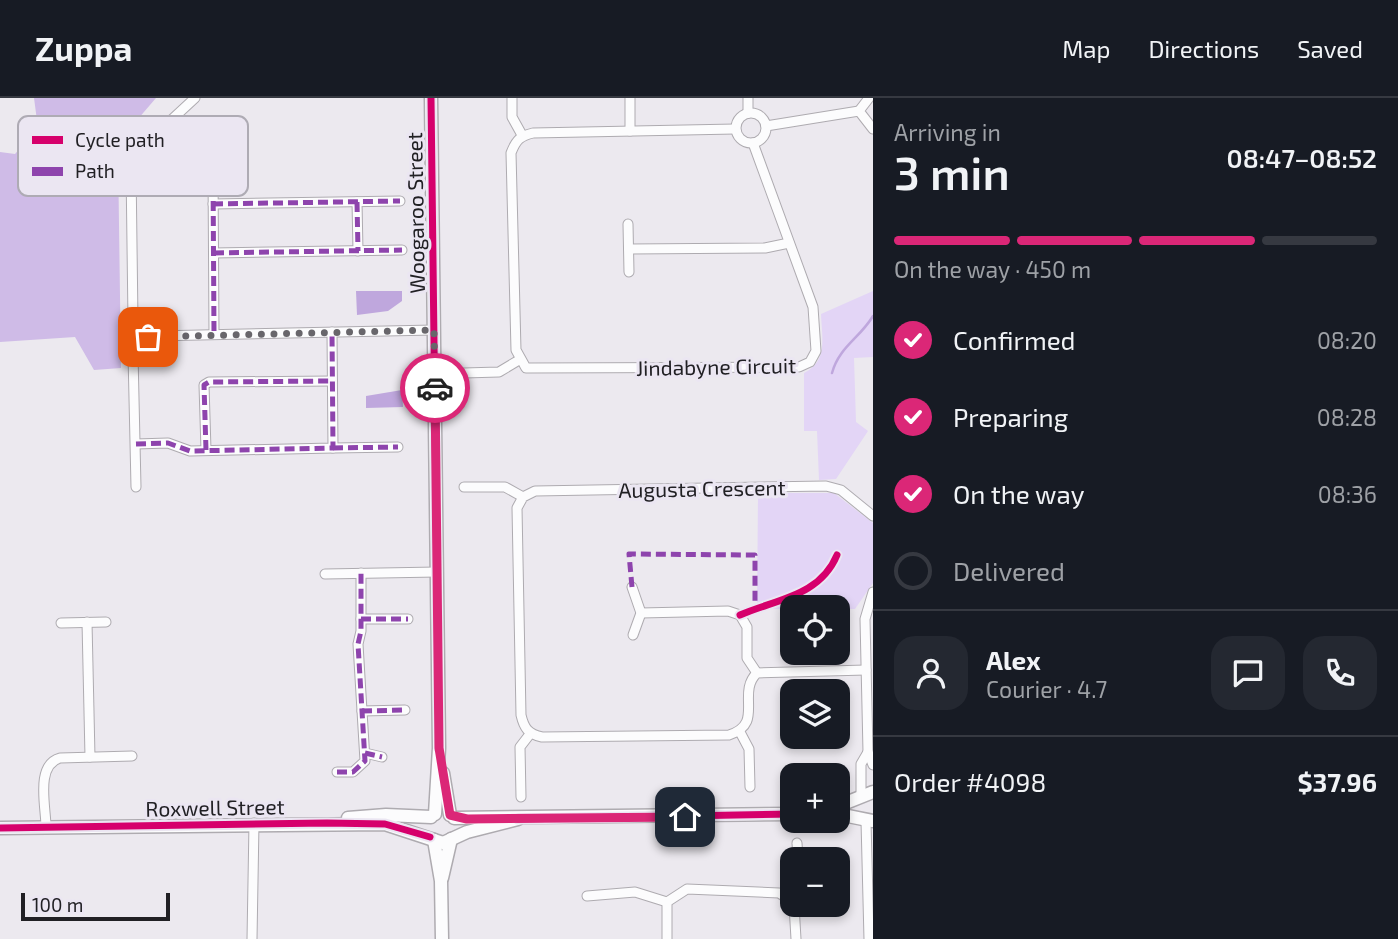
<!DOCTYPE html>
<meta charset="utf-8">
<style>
body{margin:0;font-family:"Exo 2",sans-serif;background:#242831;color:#f1f3f6;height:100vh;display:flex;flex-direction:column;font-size:26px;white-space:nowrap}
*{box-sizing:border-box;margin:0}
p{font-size:23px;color:#9ea1a6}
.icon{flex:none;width:38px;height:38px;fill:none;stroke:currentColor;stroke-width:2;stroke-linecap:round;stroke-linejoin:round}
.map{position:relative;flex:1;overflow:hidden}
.details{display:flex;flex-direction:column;background:#171b24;width:525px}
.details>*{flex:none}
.buttons{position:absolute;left:780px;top:497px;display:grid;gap:14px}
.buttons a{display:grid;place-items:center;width:70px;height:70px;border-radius:14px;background:#171b24;box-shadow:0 4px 10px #0003;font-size:35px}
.scale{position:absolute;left:21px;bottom:18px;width:149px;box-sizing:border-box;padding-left:7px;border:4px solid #212024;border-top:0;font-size:19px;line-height:24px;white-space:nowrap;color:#212024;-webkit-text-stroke:5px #ebe6f2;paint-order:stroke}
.pin{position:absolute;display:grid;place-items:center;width:60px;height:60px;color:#fff;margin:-30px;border-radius:14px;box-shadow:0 4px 10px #0006}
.courier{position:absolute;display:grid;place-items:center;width:70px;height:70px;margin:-35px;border:5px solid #db2777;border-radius:50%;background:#fff;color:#222;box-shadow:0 2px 9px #0007}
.headline em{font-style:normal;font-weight:600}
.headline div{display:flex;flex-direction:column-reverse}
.headline{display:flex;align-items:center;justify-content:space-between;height:119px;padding:0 21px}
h1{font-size:46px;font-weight:600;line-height:52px}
.bar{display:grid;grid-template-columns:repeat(4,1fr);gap:10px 7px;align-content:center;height:84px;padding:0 21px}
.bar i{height:9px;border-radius:5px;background:#363941}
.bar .current{background:#db2777}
.bar p{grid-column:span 4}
.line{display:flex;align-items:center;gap:18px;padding:0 21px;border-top:2px solid #363941}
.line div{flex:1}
.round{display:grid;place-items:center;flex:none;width:74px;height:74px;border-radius:21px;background:#242831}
ol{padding:0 21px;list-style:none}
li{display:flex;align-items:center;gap:21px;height:77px}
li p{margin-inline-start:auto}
li .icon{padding:7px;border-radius:50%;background:#db2777;color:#fff;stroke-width:4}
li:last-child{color:#9ea1a6}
li i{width:38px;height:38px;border:4px solid #363941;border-radius:50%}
header{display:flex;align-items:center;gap:42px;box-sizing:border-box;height:98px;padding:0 35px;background:#171b24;border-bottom:2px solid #363941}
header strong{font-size:33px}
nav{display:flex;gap:38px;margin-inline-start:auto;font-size:24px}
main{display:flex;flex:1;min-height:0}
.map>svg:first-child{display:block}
.green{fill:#e3d5f6}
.forest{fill:#cfbbe7}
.water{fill:#bfa7dd}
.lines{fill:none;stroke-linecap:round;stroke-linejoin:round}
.stream{stroke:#bfa7dd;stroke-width:2.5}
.street-casing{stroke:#aeabb0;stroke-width:11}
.secondary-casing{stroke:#aeabb0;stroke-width:15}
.street{stroke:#fcfcfd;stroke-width:9}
.secondary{stroke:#fcfcfd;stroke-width:12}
.quiet{stroke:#8e44ad;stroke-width:5;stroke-dasharray:10 5;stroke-linecap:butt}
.cycleway-casing{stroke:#ebe6f2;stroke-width:11}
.cycleway{stroke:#d6006c;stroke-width:7}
.done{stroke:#68666b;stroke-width:7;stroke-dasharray:0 12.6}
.route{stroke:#db2777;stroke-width:9}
.labels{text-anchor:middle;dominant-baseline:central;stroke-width:6;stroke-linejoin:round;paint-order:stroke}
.street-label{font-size:21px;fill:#212024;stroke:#ebe6f2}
.key{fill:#ebe6f2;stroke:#aeabb4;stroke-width:2}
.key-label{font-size:19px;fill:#212024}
</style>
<header>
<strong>Zuppa</strong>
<nav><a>Map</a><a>Directions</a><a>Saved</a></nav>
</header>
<main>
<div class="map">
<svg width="873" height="841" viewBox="0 0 873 841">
<rect width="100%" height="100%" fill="#ece9ef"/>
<g class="green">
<path d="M 873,193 L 873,259 L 854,260 L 856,324 L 868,333 L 836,381 L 819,382 L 817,333 L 804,333 L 804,275 C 828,263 822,241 821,216 Z"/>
<polygon points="758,395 834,395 873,425 873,485 855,511 757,511"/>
</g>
<polygon class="forest" points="34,0 156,0 125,36 118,54 121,270 94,272 75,239 0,244 0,54 15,56 38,30"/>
<g class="water">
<polygon points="356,193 402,193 402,203 388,213 357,217"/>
<polygon points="402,292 403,309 366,310 366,298"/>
</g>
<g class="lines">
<path class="stream" d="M 832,275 C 839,249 860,240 873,218"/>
<g class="street-casing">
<g id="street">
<polyline points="512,0 512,19 522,37"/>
<polyline points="630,0 630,33"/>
<polyline points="869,0 859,13 873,31"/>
<circle cx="751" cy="30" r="15"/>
<polyline points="748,15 748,0"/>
<polyline points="766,28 859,13"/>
<path d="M 735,31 L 533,35 C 520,38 516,42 511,55 L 516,252 L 526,270 L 799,269 L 810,264 L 816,253 L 813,209 L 753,45"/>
<polyline points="213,73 214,236"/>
<polyline points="357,104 358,153"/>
<polyline points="213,106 400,103"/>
<polyline points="628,126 629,174"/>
<polyline points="629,151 765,150 789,145"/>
<polyline points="214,155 402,152"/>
<polyline points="142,242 155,238 434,232"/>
<polyline points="464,275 499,274 519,262"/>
<polyline points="136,346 168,345 190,353 333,350 332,234"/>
<polyline points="333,350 398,349"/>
<polyline points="206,352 204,287 209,284 332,283"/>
<polyline points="136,389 133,256 142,242 133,223 131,70 141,50 195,0"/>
<polyline points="464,389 505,389 523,399"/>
<polyline points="325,476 437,474"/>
<polyline points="632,489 641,515 633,537"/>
<polyline points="873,494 865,521 868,654 873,667"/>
<polyline points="641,515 728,513 740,517 747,529 747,560 757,575"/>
<polyline points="361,521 408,521"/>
<polyline points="87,524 90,659"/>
<polyline points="61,525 106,524"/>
<path d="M 866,572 L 757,575 C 736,595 765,626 729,637 L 542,639 C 528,636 524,630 521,617 L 517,410 L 523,399 L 535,393 L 826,388 L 841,392 L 873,418"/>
<polyline points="362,613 405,612"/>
<polyline points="740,634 749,651 750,689"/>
<polyline points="365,655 382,659"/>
<polyline points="337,674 353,674 365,663 358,546 361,533 361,475"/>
<polyline points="861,697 861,666 868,654"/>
<polyline points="521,699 520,649 530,636"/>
<polyline points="866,723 869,841"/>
<path d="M 46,729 C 46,709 35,667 60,660 L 132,658"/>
<polyline points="797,745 798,761"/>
<polyline points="587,798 635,794 667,804"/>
<polyline points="785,798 793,789"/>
<polyline points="794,807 796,841"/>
<polyline points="252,841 254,725"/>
<polyline points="667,841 667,804 687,791 779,795 793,804"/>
</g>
</g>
<g class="secondary-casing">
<g id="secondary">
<polyline points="431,0 439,650 435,716"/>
<polyline points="443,675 450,717"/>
<polyline points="838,708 873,694"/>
<polyline points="838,716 873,723"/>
<polyline points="348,720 386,717 431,719"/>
<polyline points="454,720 793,716"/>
<polyline points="0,730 385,726 443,745 467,734 518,721"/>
<polyline points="434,742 441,783 442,841"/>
<polyline points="442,780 451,741"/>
</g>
</g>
<use href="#street" class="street"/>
<use href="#secondary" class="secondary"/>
<g class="quiet">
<polyline points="213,73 214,236"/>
<polyline points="357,104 358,153"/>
<polyline points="213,106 400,103"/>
<polyline points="214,155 402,152"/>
<polyline points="136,346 168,345 190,353 333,350 332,234"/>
<polyline points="333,350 398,349"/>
<polyline points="206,352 204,287 209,284 332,283"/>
<polyline points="632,489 629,456 755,457 755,510"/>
<polyline points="361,521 408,521"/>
<polyline points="362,613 405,612"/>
<polyline points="365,655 382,659"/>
<polyline points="337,674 353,674 365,663 358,546 361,533 361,475"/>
</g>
<g class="cycleway-casing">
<g id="cycleway">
<polyline points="431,0 439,650"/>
<path d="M 740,517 C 777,501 820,498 837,457"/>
<polyline points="518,721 793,716"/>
<polyline points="0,730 327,725 385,726 430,739"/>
</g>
</g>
<use href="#cycleway" class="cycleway"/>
</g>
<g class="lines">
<polyline class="done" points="148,239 434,232 435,290"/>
<polyline class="route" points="435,290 439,650 450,717 467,721 685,719"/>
</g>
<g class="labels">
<g class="street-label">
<text transform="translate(415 115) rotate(-91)">Woogaroo Street</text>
<text transform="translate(716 268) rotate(-1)">Jindabyne Circuit</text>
<text transform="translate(702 390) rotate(-1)">Augusta Crescent</text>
<text transform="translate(215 709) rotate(-1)">Roxwell Street</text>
</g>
</g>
<rect x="18" y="18" width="230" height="80" rx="10" class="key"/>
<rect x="32" y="38" width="31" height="8" fill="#d6006c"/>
<rect x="32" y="69" width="31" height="9" fill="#8e44ad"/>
<g class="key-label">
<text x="75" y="49">Cycle path</text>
<text x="75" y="80">Path</text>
</g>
</svg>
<div class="buttons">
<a><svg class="icon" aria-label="locate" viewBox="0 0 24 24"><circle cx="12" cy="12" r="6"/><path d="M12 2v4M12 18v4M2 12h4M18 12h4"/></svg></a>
<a><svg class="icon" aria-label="layers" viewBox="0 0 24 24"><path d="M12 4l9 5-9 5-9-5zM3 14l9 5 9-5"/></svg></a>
<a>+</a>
<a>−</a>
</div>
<div class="scale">100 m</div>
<div class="pin" style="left:148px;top:239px;background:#ea580c"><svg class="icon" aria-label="bag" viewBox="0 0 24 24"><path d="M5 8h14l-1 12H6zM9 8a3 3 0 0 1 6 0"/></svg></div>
<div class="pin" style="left:685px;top:719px;background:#1f2937"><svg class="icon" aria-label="home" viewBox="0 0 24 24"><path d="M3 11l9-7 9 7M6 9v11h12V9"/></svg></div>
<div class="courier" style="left:435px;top:290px"><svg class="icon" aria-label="car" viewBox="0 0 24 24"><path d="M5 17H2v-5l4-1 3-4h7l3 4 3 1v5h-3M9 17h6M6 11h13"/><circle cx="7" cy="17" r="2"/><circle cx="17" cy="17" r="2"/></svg></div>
</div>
<section class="details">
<div class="headline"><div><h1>3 min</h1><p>Arriving in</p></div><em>08:47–08:52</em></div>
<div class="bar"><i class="current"></i><i class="current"></i><i class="current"></i><i></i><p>On the way · 450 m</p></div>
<ol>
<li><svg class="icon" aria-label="check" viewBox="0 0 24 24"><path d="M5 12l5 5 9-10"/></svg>Confirmed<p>08:20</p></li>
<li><svg class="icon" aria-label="check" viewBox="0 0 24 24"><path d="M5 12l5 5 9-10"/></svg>Preparing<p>08:28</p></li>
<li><svg class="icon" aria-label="check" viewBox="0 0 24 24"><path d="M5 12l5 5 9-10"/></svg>On the way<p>08:36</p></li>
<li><i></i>Delivered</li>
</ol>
<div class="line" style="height:126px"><a class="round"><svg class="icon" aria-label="person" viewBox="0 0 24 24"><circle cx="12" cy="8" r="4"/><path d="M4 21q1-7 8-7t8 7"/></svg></a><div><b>Alex</b><p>Courier · 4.7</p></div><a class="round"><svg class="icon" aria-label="chat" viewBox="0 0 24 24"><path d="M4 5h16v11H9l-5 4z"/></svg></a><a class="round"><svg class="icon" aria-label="phone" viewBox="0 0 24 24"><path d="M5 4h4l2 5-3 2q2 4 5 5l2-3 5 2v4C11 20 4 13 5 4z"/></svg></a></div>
<div class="line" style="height:91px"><div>Order #4098</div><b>$37.96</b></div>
</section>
</main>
